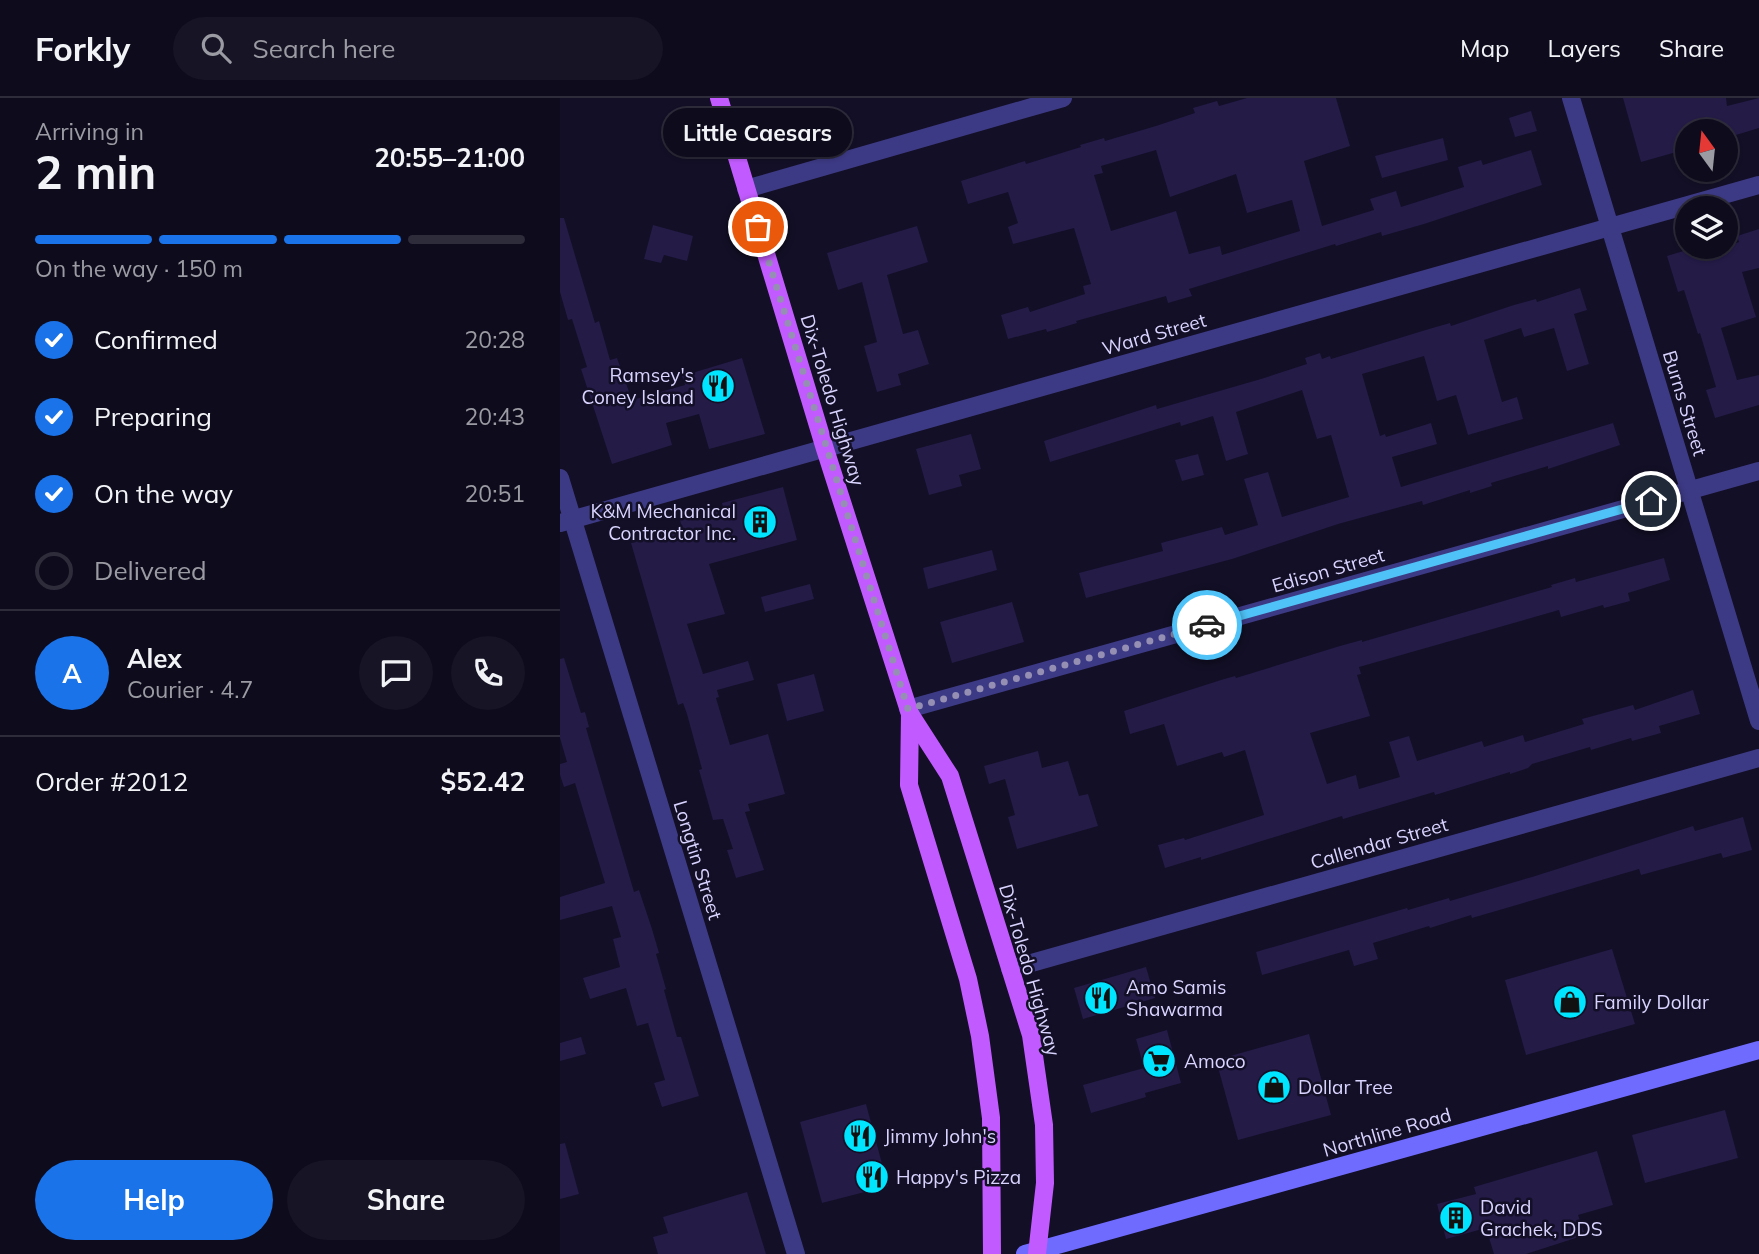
<!DOCTYPE html>
<meta charset="utf-8">
<style>
body{margin:0;font-family:Mulish,sans-serif;background:#171425;color:#f1f3f6;height:100vh;display:flex;flex-direction:column;font-size:26px;white-space:nowrap}
*{box-sizing:border-box;margin:0}
p{font-size:23px;color:#9b9ba3}
.icon{flex:none;width:38px;height:38px;fill:none;stroke:currentColor;stroke-width:2;stroke-linecap:round;stroke-linejoin:round}
.map{position:relative;flex:1;overflow:hidden}
.sheet{display:flex;flex-direction:column;background:#0e0b1c;width:560px}
.sheet>*{flex:none}
.needle{width:46px;rotate:345deg}
.fabs{position:absolute;left:1115px;top:21px;display:grid;gap:14px}
.fabs a{display:grid;place-items:center;width:63px;height:63px;border-radius:50%;background:#0e0b1c;box-shadow:0 2px 5px #0004,0 0 0 2px #2e2b3b;font-size:35px}
.pin{position:absolute;display:grid;place-items:center;width:60px;height:60px;color:#fff;margin:-30px;border:4px solid #fff;border-radius:50%;box-shadow:0 2px 7px #0007}
.courier{position:absolute;display:grid;place-items:center;width:70px;height:70px;margin:-35px;border:5px solid #4fc3f7;border-radius:50%;background:#fff;color:#222;box-shadow:0 2px 9px #0007}
.bubble{position:absolute;height:49px;border-radius:24px;background:#0e0b1c;box-shadow:0 2px 5px #0004,0 0 0 2px #2e2b3b;font-size:23px;font-weight:700;line-height:49px;text-align:center}
.head em{font-style:normal;font-weight:700}
.head div{display:flex;flex-direction:column-reverse}
.head{display:flex;align-items:center;justify-content:space-between;height:119px;padding:0 35px}
h1{font-size:46px;font-weight:700;line-height:52px}
.bar{display:grid;grid-template-columns:repeat(4,1fr);gap:10px 7px;align-content:center;height:84px;padding:0 35px}
.bar i{height:9px;border-radius:5px;background:#2e2b3b}
.bar .selected{background:#1a73e8}
.bar p{grid-column:span 4}
.line{display:flex;align-items:center;gap:18px;padding:0 35px;border-top:2px solid #2e2b3b}
.line div{flex:1}
.round{display:grid;place-items:center;flex:none;width:74px;height:74px;border-radius:37px;background:#171425}
ol{padding:0 35px;list-style:none}
li{display:flex;align-items:center;gap:21px;height:77px}
li p{margin-inline-start:auto}
li .icon{padding:7px;border-radius:50%;background:#1a73e8;color:#fff;stroke-width:4}
li:last-child{color:#9b9ba3}
li i{width:38px;height:38px;border:4px solid #2e2b3b;border-radius:50%}
.primary-button{display:flex;gap:14px;margin-top:auto;padding:14px 35px}
.primary-button a{flex:1;height:80px;border-radius:42px;background:#1a73e8;color:#fff;font-size:28px;font-weight:700;line-height:80px;text-align:center}
.primary-button a+a{background:#171425;color:#f1f3f6}
header{display:flex;align-items:center;gap:42px;box-sizing:border-box;height:98px;padding:0 35px;background:#0e0b1c;border-bottom:2px solid #2e2b3b}
header strong{font-size:33px}
nav{display:flex;gap:38px;margin-inline-start:auto;font-size:24px}
.search{width:490px;height:63px;background:#171425;display:flex;align-items:center;gap:18px;box-sizing:border-box;padding:0 24px;border-radius:38px;color:#9b9ba3;font-size:26px}
main{display:flex;flex:1;min-height:0}
.map>svg:first-child{display:block}
.building{fill:#241b47;fill-rule:evenodd}
.lines{fill:none;stroke-linecap:round;stroke-linejoin:round}
.street{stroke:#3d3a85;stroke-width:18}
.secondary{stroke:#6f6bff;stroke-width:18}
.primary{stroke:#c25bff;stroke-width:18}
.done{stroke:#948fb3;stroke-width:7;stroke-dasharray:0 12.6}
.route{stroke:#4fc3f7;stroke-width:9}
.labels{text-anchor:middle;dominant-baseline:central;stroke-width:5;stroke-linejoin:round;paint-order:stroke}
.street-label{font-size:19px;fill:#d9d4ff;stroke:#130f26}
.poi-label{font-size:19px;fill:#d9d4ff;stroke:#130f26;text-anchor:start}
</style>
<header>
<strong>Forkly</strong>
<div class="search"><svg class="icon" aria-label="search" viewBox="0 0 24 24"><circle cx="10" cy="10" r="6"/><path d="M15 15l6 6"/></svg>Search here</div>
<nav><a>Map</a><a>Layers</a><a>Share</a></nav>
</header>
<main>
<section class="sheet">
<div class="head"><div><h1>2 min</h1><p>Arriving in</p></div><em>20:55–21:00</em></div>
<div class="bar"><i class="selected"></i><i class="selected"></i><i class="selected"></i><i></i><p>On the way · 150 m</p></div>
<ol>
<li><svg class="icon" aria-label="check" viewBox="0 0 24 24"><path d="M5 12l5 5 9-10"/></svg>Confirmed<p>20:28</p></li>
<li><svg class="icon" aria-label="check" viewBox="0 0 24 24"><path d="M5 12l5 5 9-10"/></svg>Preparing<p>20:43</p></li>
<li><svg class="icon" aria-label="check" viewBox="0 0 24 24"><path d="M5 12l5 5 9-10"/></svg>On the way<p>20:51</p></li>
<li><i></i>Delivered</li>
</ol>
<div class="line" style="height:126px"><b class="round" style="background:#1a73e8;color:#fff">A</b><div><b>Alex</b><p>Courier · 4.7</p></div><a class="round"><svg class="icon" aria-label="chat" viewBox="0 0 24 24"><path d="M4 5h16v11H9l-5 4z"/></svg></a><a class="round"><svg class="icon" aria-label="phone" viewBox="0 0 24 24"><path d="M5 4h4l2 5-3 2q2 4 5 5l2-3 5 2v4C11 20 4 13 5 4z"/></svg></a></div>
<div class="line" style="height:91px"><div>Order #2012</div><b>$52.42</b></div>
<div class="primary-button"><a>Help</a><a>Share</a></div>
</section>
<div class="map">
<svg width="1199" height="1156" viewBox="0 0 1199 1156">
<rect width="100%" height="100%" fill="#130f26"/>
<g class="building">
<path d="M 687,0 L 776,0 L 790,48 L 744,63 L 762,128 L 814,112 L 810,101 L 836,93 L 841,109 L 904,89 L 898,69 L 921,62 L 923,67 L 971,52 L 982,87 L 864,126 L 822,138 L 821,134 L 776,148 L 775,146 L 629,191 L 632,198 L 608,205 L 606,198 L 516,223 L 517,225 L 487,234 L 486,231 L 448,241 L 441,217 L 468,209 L 470,214 L 525,196 L 523,188 L 531,186 L 514,130 L 453,146 L 448,129 L 458,125 L 448,94 L 408,106 L 401,83 L 465,63 L 466,66 L 521,49 L 520,47 L 544,40 L 545,43 L 596,28 L 635,15 L 633,10 L 657,3 L 659,8 ZM 596,52 L 610,99 L 676,76 L 687,115 L 732,102 L 740,133 L 662,157 L 660,148 L 629,156 L 616,113 L 551,133 L 534,77 L 543,75 L 541,68 Z"/>
<polygon points="1063,0 1166,0 1167,8 1199,0 1199,30 1166,40 1166,33 1127,33 1127,51 1081,64"/>
<polygon points="971,13 977,33 955,39 949,20"/>
<polygon points="883,40 888,62 822,80 815,58"/>
<polygon points="0,120 4,120 35,225 39,223 50,262 57,260 72,302 125,287 122,278 182,260 205,336 149,351 139,316 106,325 112,347 52,366 21,271 27,269 12,221 8,222 0,194"/>
<polygon points="93,127 133,138 127,163 104,157 101,165 84,161"/>
<polygon points="357,128 368,164 327,177 343,236 358,232 369,266 338,276 341,287 317,294 304,248 317,244 302,184 278,192 267,155"/>
<polygon points="1199,131 1199,170 1182,174 1196,219 1161,230 1177,282 1199,277 1199,307 1155,320 1146,292 1156,289 1140,235 1138,236 1124,192 1118,194 1107,158 1130,151 1132,157 1166,149 1179,144 1177,138"/>
<polygon points="1020,190 1027,212 1014,216 1029,266 1007,273 994,230 964,239 961,230 924,242 942,304 957,299 963,321 908,337 896,297 877,303 864,258 802,276 820,338 825,336 826,339 871,325 877,346 832,359 841,389 1053,325 1060,347 988,371 988,368 931,385 932,388 910,395 910,392 863,407 862,403 778,426 672,461 526,500 519,475 603,453 601,445 662,429 665,437 698,427 684,381 708,374 722,419 789,399 771,337 757,341 742,292 676,314 688,356 666,363 653,318 621,328 620,324 490,364 484,343 596,307 597,311 701,281 747,266 745,260 760,255 762,261 770,258 771,261 869,231 890,225 891,228 954,207 976,201 977,204"/>
<polygon points="411,336 421,371 399,377 402,388 369,397 356,351"/>
<polygon points="638,356 644,377 622,383 615,362"/>
<polygon points="223,389 237,442 149,466 165,516 127,526 143,576 188,563 194,582 157,592 159,599 156,600 170,647 208,636 225,696 188,706 190,713 185,714 204,772 176,780 167,752 173,751 163,721 153,722 139,672 142,671 127,616 123,605 118,607 71,445 122,430 120,422 163,409 162,405"/>
<polygon points="432,452 437,472 368,491 363,470"/>
<polygon points="1104,460 1110,482 1068,495 1070,503 1044,510 1043,507 1001,519 999,512 799,569 801,576 797,577 810,618 750,635 767,686 796,677 799,691 840,679 829,644 849,638 857,663 922,643 924,649 963,637 965,644 1024,626 1022,621 1073,607 1075,612 1133,592 1140,616 1099,628 1101,635 1072,643 1071,640 1031,652 1030,649 972,666 968,670 950,676 950,674 875,697 874,694 783,721 782,718 641,762 641,759 605,770 598,747 624,740 625,742 704,717 685,652 664,659 662,654 617,668 604,626 570,636 564,613 661,582 675,578 676,580 780,548 802,542 802,544 992,489 991,487 1015,480 1016,484"/>
<polygon points="250,486 254,501 205,514 201,499"/>
<polygon points="452,504 464,544 392,565 380,524"/>
<polygon points="4,560 21,615 25,614 29,629 26,630 74,794 79,792 92,831 99,855 96,856 106,891 104,892 117,939 121,939 139,998 102,1009 94,985 105,982 88,925 77,928 66,890 30,901 23,880 60,869 53,841 61,839 52,808 0,822 0,799 45,785 15,685 4,689 0,677 0,666 7,664 0,640 0,561"/>
<polygon points="254,576 264,613 227,623 217,586"/>
<polygon points="478,653 482,670 508,663 519,698 528,696 538,728 457,751 448,719 455,717 445,681 429,686 424,668"/>
<polygon points="1183,719 1192,752 1163,760 1161,755 1081,777 1079,771 912,820 911,817 870,830 869,828 813,845 818,861 794,868 789,852 702,877 696,854 847,810 848,812 889,800 890,803 972,779 1133,728 1135,733"/>
<polygon points="1052,851 1075,926 966,957 945,882"/>
<polygon points="586,869 595,900 523,921 514,890"/>
<polygon points="607,932 621,985 585,995 586,999 531,1015 523,987 584,970 576,941"/>
<polygon points="749,936 771,1017 678,1042 656,962"/>
<polygon points="21,939 26,956 0,963 0,945"/>
<polygon points="306,1006 328,1088 262,1105 240,1024"/>
<polygon points="1165,1012 1178,1060 1085,1085 1072,1037"/>
<polygon points="5,1045 19,1096 0,1101 0,1046"/>
<polygon points="1037,1053 1053,1107 1018,1117 1025,1137 966,1156 934,1156 926,1130 886,1141 877,1106 916,1096 914,1089"/>
<polygon points="187,1094 206,1156 98,1156 93,1139 108,1135 103,1119"/>
</g>
<g class="lines">
<g class="street">
<polyline points="1011,0 1199,623"/>
<polyline points="186,91 503,0"/>
<polyline points="0,380 236,1156"/>
<polyline points="0,425 1199,87"/>
<polyline points="348,611 1199,373"/>
<polyline points="450,871 1199,660"/>
</g>
<polyline class="secondary" points="465,1156 1199,952"/>
<g class="primary">
<polyline points="159,0 265,351 350,616 349,687 408,881 420,938 431,1020 432,1156"/>
<polyline points="350,616 390,678 471,937 484,1027 485,1085 477,1156"/>
</g>
</g>
<g class="lines">
<polyline class="done" points="198,129 348,611 647,527"/>
<polyline class="route" points="647,527 1091,403"/>
</g>
<defs>
<g id="restaurant-disc" transform="scale(1.75)"><circle r="9.5" fill="#00e5ff" stroke="#130f26"/><path d="M-5-6h1v4h1v-4h1v4h1v-4h1v5L-1.5 .5V6h-2V.5L-5-1ZM5-6V6H3V1.5H1.5Q1.5-4 5-6Z" fill="#111"/></g>
<g id="building-disc" transform="scale(1.75)"><circle r="9.5" fill="#00e5ff" stroke="#130f26"/><path d="M-4-6H4V6H1V3H-1V6H-4ZM-2.5-4.3h1.7v1.8h-1.7ZM.8-4.3h1.7v1.8H.8ZM-2.5-1h1.7V.8h-1.7ZM.8-1h1.7V.8H.8Z" fill="#111"/></g>
<g id="shop-disc" transform="scale(1.75)"><circle r="9.5" fill="#00e5ff" stroke="#130f26"/><path d="M-5-2.5h2.3a2.7 3.5 0 0 1 5.4 0H5L5.5 6h-11ZM-1.5-2.5h3a1.5 2.3 0 0 0-3 0Z" fill="#111"/></g>
<g id="supermarket-disc" transform="scale(1.75)"><circle r="9.5" fill="#00e5ff" stroke="#130f26"/><path d="M-6-5.5h2.5l.6 2H6L4.5 2H-2.5L-4.4-4H-6ZM-1.5 3.2a1.3 1.3 0 1 0 .1 0ZM3 3.2a1.3 1.3 0 1 0 .1 0Z" fill="#111"/></g>
</defs>
<g fill-rule="evenodd">
<use href="#restaurant-disc" x="158" y="288"/>
<use href="#building-disc" x="200" y="424"/>
<use href="#restaurant-disc" x="541" y="900"/>
<use href="#shop-disc" x="1010" y="904"/>
<use href="#supermarket-disc" x="599" y="963"/>
<use href="#shop-disc" x="714" y="989"/>
<use href="#restaurant-disc" x="300" y="1038"/>
<use href="#restaurant-disc" x="312" y="1079"/>
<use href="#building-disc" x="896" y="1120"/>
</g>
<g class="labels">
<g class="street-label">
<text transform="translate(594 236) rotate(-16)">Ward Street</text>
<text transform="translate(273 302) rotate(73)">Dix-Toledo Highway</text>
<text transform="translate(1125 305) rotate(73)">Burns Street</text>
<text transform="translate(768 472) rotate(-16)">Edison Street</text>
<text transform="translate(819 745) rotate(-16)">Callendar Street</text>
<text transform="translate(138 762) rotate(73)">Longtin Street</text>
<text transform="translate(470 872) rotate(74)">Dix-Toledo Highway</text>
<text transform="translate(827 1034) rotate(-16)">Northline Road</text>
</g>
<g class="poi-label">
<text x="134" y="277" text-anchor="end">Ramsey's<tspan x="134" dy="22">Coney Island</tspan></text>
<text x="176" y="413" text-anchor="end">K&amp;M Mechanical<tspan x="176" dy="22">Contractor Inc.</tspan></text>
<text x="566" y="889">Amo Samis<tspan x="566" dy="22">Shawarma</tspan></text>
<text x="1034" y="904">Family Dollar</text>
<text x="624" y="963">Amoco</text>
<text x="738" y="989">Dollar Tree</text>
<text x="324" y="1038">Jimmy John's</text>
<text x="336" y="1079">Happy's Pizza</text>
<text x="920" y="1109">David<tspan x="920" dy="22">Grachek, DDS</tspan></text>
</g>
</g>
</svg>
<div class="fabs">
<a><svg class="needle" viewBox="-14 -14 28 28"><path d="M0-13l5 13h-10z" fill="#e53935"/><path d="M0 13l5-13h-10z" fill="#9b9ba3"/></svg></a>
<a><svg class="icon" aria-label="layers" viewBox="0 0 24 24"><path d="M12 4l9 5-9 5-9-5zM3 14l9 5 9-5"/></svg></a>
</div>
<div class="pin" style="left:198px;top:129px;background:#ea580c"><svg class="icon" aria-label="bag" viewBox="0 0 24 24"><path d="M5 8h14l-1 12H6zM9 8a3 3 0 0 1 6 0"/></svg></div>
<div class="pin" style="left:1091px;top:403px;background:#1f2937"><svg class="icon" aria-label="home" viewBox="0 0 24 24"><path d="M3 11l9-7 9 7M6 9v11h12V9"/></svg></div>
<div class="courier" style="left:647px;top:527px"><svg class="icon" aria-label="car" viewBox="0 0 24 24"><path d="M5 17H2v-5l4-1 3-4h7l3 4 3 1v5h-3M9 17h6M6 11h13"/><circle cx="7" cy="17" r="2"/><circle cx="17" cy="17" r="2"/></svg></div>
<div class="bubble" style="left:103px;top:10px;width:189px">Little Caesars</div>
</div>
</main>
